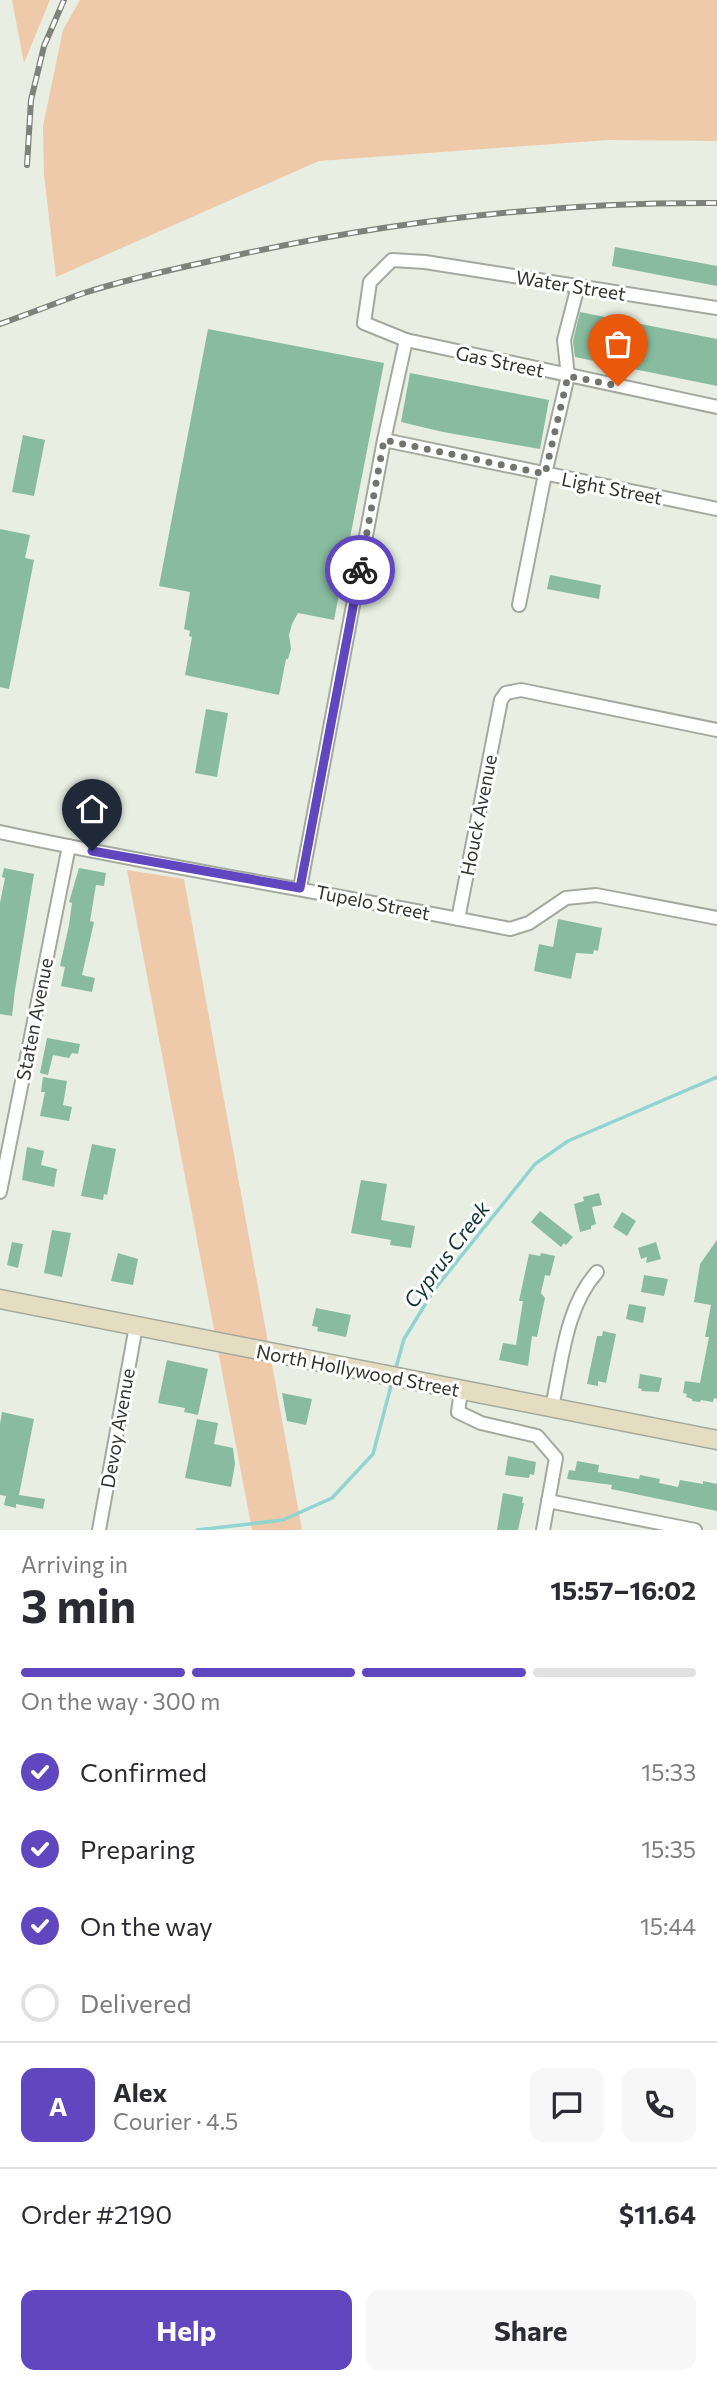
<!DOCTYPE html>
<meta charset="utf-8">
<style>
body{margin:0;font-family:Commissioner,sans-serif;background:#f7f7f7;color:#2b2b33;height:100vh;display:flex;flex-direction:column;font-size:26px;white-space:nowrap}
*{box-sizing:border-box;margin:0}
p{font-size:23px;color:#7c7c81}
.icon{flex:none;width:38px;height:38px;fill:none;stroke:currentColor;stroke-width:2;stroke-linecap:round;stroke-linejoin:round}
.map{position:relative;height:1530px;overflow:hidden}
.sheet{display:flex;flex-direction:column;background:#fff;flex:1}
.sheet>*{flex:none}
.pin{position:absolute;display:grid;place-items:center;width:60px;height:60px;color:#fff;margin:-72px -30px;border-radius:50% 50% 50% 0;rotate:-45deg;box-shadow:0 0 7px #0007}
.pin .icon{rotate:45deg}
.courier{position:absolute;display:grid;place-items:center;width:70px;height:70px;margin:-35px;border:5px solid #6047bf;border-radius:50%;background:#fff;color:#222;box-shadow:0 2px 9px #0007}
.headline em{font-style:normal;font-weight:700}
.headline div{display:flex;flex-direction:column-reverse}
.headline{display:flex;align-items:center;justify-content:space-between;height:119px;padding:0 21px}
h1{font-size:46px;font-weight:700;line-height:52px}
.bar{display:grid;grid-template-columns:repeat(4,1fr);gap:10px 7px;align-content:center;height:84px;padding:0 21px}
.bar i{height:9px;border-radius:5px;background:#e1e1e2}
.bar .current{background:#6047bf}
.bar p{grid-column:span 4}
.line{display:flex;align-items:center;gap:18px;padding:0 21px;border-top:2px solid #e1e1e2}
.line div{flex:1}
.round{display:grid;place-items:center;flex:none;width:74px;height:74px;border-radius:14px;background:#f7f7f7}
ol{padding:0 21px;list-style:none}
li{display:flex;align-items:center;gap:21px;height:77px}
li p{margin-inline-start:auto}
li .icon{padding:7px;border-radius:50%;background:#6047bf;color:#fff;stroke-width:4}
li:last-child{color:#7c7c81}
li i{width:38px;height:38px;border:4px solid #e1e1e2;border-radius:50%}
.action{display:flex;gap:14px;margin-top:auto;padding:14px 21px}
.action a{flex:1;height:80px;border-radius:14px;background:#6047bf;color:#fff;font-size:28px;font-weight:700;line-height:80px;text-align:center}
.action a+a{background:#f7f7f7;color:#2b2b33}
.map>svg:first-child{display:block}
.green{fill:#eecaaa}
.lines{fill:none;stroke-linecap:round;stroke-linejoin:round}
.stream{stroke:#91d4d1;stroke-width:3.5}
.building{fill:#89bc9f}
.street-casing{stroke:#a4a99e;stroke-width:16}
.secondary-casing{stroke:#a4a99e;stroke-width:21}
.street{stroke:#fff;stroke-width:12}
.secondary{stroke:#e4ddc2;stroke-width:18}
.rail-casing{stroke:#7e827a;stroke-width:6}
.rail{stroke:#fff;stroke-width:3.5;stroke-dasharray:10;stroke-linecap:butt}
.done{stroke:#72756e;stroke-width:7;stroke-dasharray:0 12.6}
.route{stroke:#6047bf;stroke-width:9}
.labels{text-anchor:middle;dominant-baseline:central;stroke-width:6;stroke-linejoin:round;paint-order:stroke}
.street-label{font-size:19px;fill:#323430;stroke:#fff}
.water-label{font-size:21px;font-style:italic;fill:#113332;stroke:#fff}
</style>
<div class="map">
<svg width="717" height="1530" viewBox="0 0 717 1530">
<rect width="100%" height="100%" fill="#e8eee2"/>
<g class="green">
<polygon points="12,0 50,0 24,63"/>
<polygon points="80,0 717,0 717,141 608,140 319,161 56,277 44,175 43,126 63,30"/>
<polygon points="127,870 184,879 302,1530 252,1530"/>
</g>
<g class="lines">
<g class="stream">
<polyline points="395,1371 404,1339 434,1290 535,1164 568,1141 717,1077"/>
<polyline points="197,1530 283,1520 332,1498 373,1454 392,1382"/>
</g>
</g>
<g class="building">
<polygon points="615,247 717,266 717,286 612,266"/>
<polygon points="580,312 717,339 717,386 575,357 573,341"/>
<polygon points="208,329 384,363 334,620 298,613 292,624 289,635 291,649 288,659 286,659 279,695 185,675 192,637 189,636 190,631 184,629 190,592 159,586"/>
<polygon points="410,373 549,400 540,449 443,432 401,422"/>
<polygon points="23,435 45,440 34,496 12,492"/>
<polygon points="0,529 30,535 25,558 34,560 9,689 0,687"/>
<polygon points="550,575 601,585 599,599 547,589"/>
<polygon points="206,709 228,713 217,777 195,773"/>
<polygon points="4,868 34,874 15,990 12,1016 0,1014 0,903 5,878 2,877"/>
<polygon points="79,868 106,873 104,886 96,885 90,921 94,922 82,975 95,978 92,992 61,986 65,967 60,966 69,925 72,903 69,902"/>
<polygon points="558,919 602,928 598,951 594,950 593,954 576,953 571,979 534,971 539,944 553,947"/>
<polygon points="47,1038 80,1044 78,1054 72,1053 69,1058 53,1055 48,1075 40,1073"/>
<polygon points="43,1077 67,1081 63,1105 72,1107 69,1121 40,1116 45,1092 41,1092"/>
<polygon points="92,1144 116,1149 107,1195 104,1194 103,1200 81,1196"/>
<polygon points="27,1147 44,1151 41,1165 57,1169 54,1187 22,1180"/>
<polygon points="361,1180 387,1184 381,1220 415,1226 411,1248 390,1245 391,1240 351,1233"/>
<polygon points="599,1193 602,1205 592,1207 596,1224 591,1226 591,1229 580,1232 574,1204 584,1201 583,1197"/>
<polygon points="540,1211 573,1237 566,1245 564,1243 561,1247 531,1222"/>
<polygon points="622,1212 636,1221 627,1236 613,1227"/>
<polygon points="52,1230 71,1233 62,1277 44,1273"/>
<polygon points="717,1240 717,1399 714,1398 713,1402 701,1400 700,1402 692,1401 692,1399 686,1397 687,1394 683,1393 685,1381 700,1383 709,1337 705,1337 711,1305 694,1302 700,1264"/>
<polygon points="12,1242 23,1244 18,1268 7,1265"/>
<polygon points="656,1242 661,1259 646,1263 647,1257 641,1259 638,1248"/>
<polygon points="118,1253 138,1259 133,1285 111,1281"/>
<polygon points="541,1253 555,1256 550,1276 545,1275 541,1293 545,1298 537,1337 532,1336 528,1366 499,1360 503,1343 516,1345 523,1301 519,1301 529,1254 540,1256"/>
<polygon points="644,1275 668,1279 664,1296 641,1292"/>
<polygon points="629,1304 646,1307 643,1323 626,1319"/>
<polygon points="316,1308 351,1315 346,1337 317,1331 318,1327 312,1326"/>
<polygon points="603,1331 616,1334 606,1383 598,1381 598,1386 587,1384 597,1336 602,1336"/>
<polygon points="167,1360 208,1369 198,1415 184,1412 185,1408 158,1403"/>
<polygon points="640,1374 662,1378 659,1392 641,1391 642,1389 638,1388"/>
<polygon points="282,1393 312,1399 306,1425 287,1421"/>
<polygon points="2,1412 34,1419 19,1495 45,1499 43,1509 16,1504 16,1508 4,1505 6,1496 0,1495 0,1424"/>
<polygon points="197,1419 218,1423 214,1444 233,1448 235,1464 231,1487 185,1478"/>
<polygon points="508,1456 536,1462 534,1475 530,1474 529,1478 505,1475"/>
<polygon points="577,1461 599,1465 598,1472 639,1479 640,1475 660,1479 659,1483 678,1487 680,1480 703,1484 703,1481 717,1484 717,1511 611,1489 612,1485 567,1479 569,1470 575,1471"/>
<polygon points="503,1493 523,1497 522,1503 524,1503 518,1530 497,1530"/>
</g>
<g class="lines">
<g class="street-casing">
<g id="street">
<polyline points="406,340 717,407"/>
<polyline points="384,440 717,509"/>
<polyline points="519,605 545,474 568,376 564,340 578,286"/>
<path d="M 0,832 C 169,868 340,895 510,929 L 529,923 L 566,898 L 596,895 L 717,918"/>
<polyline points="300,888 384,440 406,340 364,323 370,282 392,260 425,262 717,308"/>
<polyline points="458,919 501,700 506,693 521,690 717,730"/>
<polyline points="0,1192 69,846"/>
<polyline points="461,1391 458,1412 481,1423 537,1436 556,1458 543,1530"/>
<path d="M 552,1407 C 562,1362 565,1308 597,1272"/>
<polyline points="548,1501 695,1530"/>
<polyline points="99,1530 136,1326"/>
</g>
</g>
<g class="secondary-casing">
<polyline id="secondary" points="0,1299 717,1440"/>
</g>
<use href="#street" class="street"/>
<use href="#secondary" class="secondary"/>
<g class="rail-casing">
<g id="rail">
<polyline points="27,165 31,100 44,46 64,0"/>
<path d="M 0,324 C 28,314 56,303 84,293 C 133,277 184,267 233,256 C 392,221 555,202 717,203"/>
</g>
</g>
<use href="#rail" class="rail"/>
</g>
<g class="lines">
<polyline class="done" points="360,570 384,440 545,474 568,376 618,386"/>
<polyline class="route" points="92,851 300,888 360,570"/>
</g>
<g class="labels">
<g class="street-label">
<text transform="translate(571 285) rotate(9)">Water Street</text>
<text transform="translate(500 361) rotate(12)">Gas Street</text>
<text transform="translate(612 488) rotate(11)">Light Street</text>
<text transform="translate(478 815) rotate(-79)">Houck Avenue</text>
<text transform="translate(373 902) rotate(11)">Tupelo Street</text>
<text transform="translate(34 1019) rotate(-79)">Staten Avenue</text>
<text transform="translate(358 1370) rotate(11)">North Hollywood Street</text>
<text transform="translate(117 1428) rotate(-80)">Devoy Avenue</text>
</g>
<g class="water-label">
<text transform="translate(446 1254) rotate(-53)">Cyprus Creek</text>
</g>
</g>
</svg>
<div class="pin" style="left:618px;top:386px;background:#ea580c"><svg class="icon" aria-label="bag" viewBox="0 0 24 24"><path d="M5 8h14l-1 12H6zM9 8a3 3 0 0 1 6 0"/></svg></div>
<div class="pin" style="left:92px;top:851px;background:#1f2937"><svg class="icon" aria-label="home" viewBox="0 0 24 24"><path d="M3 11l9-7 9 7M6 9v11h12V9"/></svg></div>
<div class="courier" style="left:360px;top:570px"><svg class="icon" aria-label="bike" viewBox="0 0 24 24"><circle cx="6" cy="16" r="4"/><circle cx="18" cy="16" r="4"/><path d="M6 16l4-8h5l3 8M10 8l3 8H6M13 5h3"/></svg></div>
</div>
<section class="sheet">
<div class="headline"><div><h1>3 min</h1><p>Arriving in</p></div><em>15:57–16:02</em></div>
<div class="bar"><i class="current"></i><i class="current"></i><i class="current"></i><i></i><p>On the way · 300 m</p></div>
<ol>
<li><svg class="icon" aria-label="check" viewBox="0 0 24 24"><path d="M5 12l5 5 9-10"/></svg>Confirmed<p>15:33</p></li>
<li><svg class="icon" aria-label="check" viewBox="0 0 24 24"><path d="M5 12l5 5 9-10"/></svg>Preparing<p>15:35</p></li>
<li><svg class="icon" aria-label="check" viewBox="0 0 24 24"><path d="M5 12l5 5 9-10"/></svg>On the way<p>15:44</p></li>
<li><i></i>Delivered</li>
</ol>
<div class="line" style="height:126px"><b class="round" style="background:#6047bf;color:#fff">A</b><div><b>Alex</b><p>Courier · 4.5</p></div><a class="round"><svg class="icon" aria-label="chat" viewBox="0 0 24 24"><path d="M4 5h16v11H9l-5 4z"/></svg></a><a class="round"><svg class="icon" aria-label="phone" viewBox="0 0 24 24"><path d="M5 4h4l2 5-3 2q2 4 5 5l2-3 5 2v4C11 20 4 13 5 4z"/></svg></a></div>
<div class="line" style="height:91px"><div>Order #2190</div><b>$11.64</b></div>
<div class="action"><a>Help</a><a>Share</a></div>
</section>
